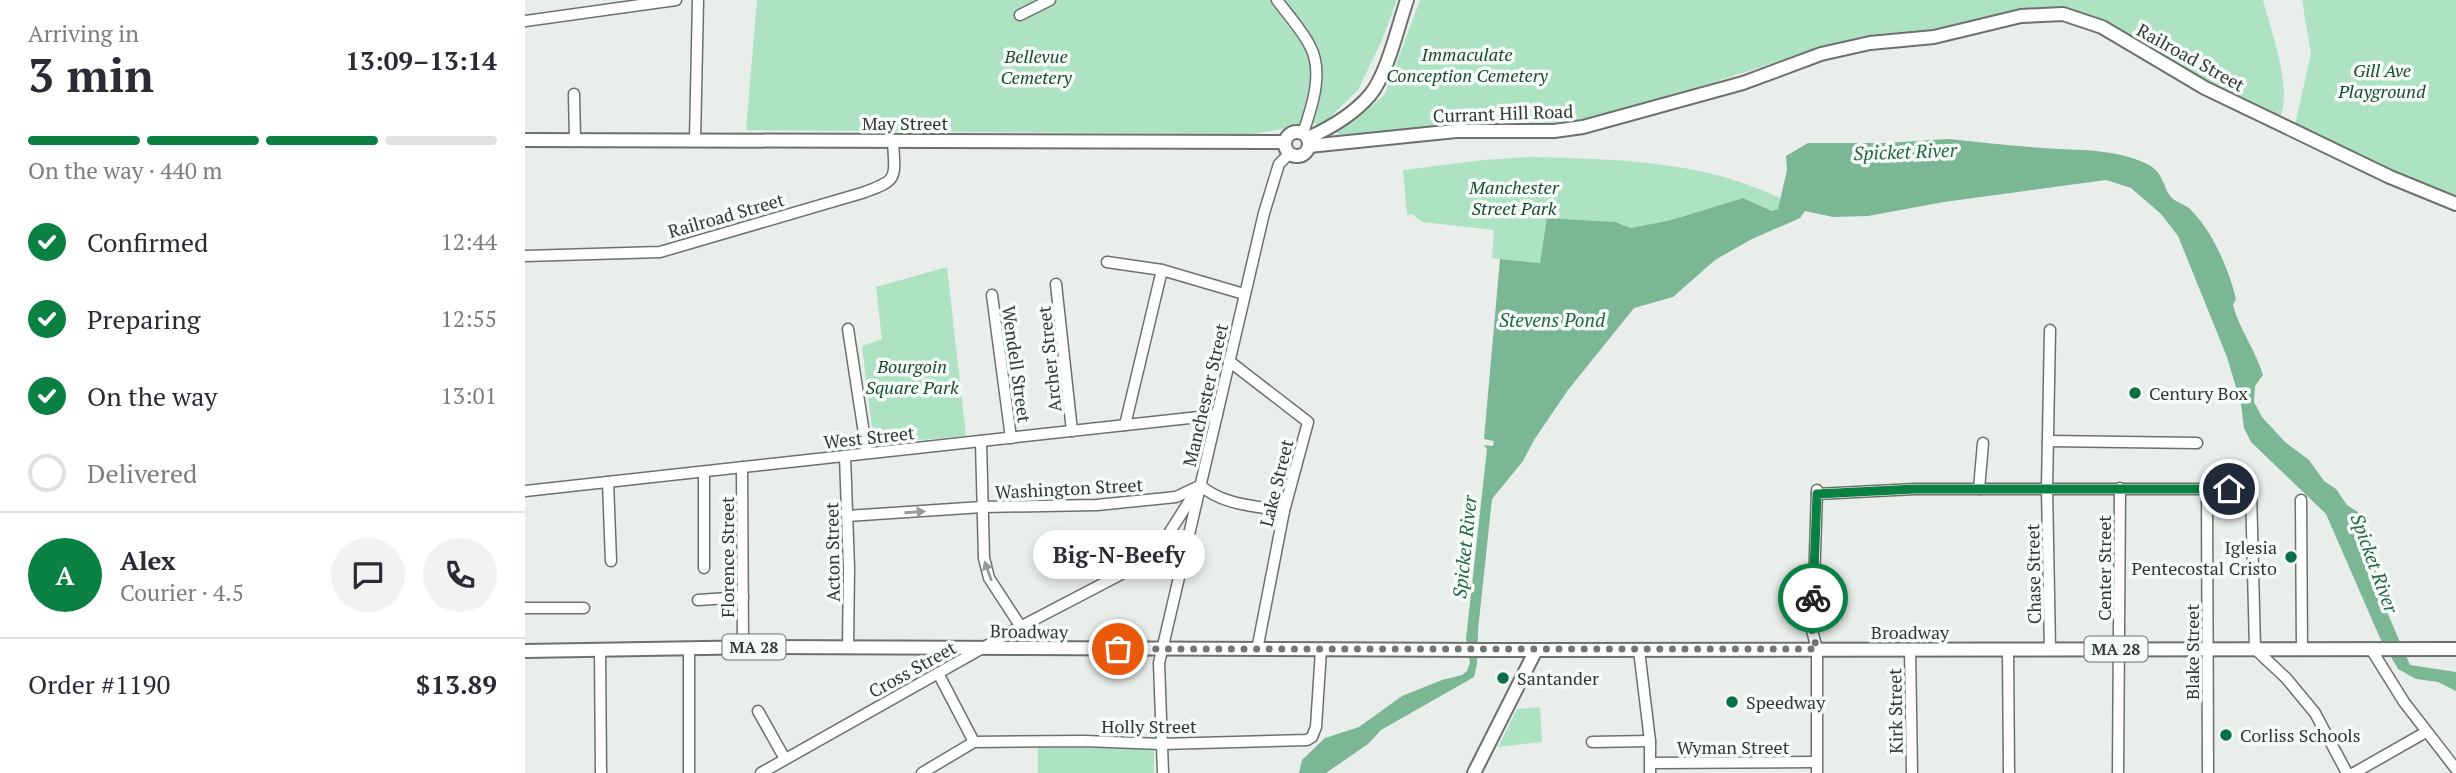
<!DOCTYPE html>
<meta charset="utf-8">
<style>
body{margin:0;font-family:"PT Serif",serif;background:#f2f2f3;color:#2b2b33;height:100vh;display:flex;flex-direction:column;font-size:26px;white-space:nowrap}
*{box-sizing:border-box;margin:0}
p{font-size:23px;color:#7c7c81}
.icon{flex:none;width:38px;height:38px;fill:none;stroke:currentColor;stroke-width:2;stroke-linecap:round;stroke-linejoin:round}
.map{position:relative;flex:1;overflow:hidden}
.details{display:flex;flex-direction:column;background:#fff;width:525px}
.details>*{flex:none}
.pin{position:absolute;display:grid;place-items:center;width:60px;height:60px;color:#fff;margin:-30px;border:4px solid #fff;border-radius:50%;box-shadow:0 2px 7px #0007}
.courier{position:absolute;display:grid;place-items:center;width:70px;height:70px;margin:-35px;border:5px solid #0b8043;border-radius:50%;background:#fff;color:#222;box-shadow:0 2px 9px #0007}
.bubble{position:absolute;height:49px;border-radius:24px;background:#fff;box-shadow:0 4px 10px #0003;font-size:23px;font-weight:700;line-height:49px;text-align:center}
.head em{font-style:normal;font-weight:700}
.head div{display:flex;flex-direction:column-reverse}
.head{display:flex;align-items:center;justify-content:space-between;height:119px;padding:0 28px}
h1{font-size:46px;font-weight:700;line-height:52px}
.bar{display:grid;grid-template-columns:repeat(4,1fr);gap:10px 7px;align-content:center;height:84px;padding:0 28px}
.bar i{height:9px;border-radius:5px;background:#e1e1e2}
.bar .on{background:#0b8043}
.bar p{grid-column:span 4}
.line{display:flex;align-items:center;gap:18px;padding:0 28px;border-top:2px solid #e1e1e2}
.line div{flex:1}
.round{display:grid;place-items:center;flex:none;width:74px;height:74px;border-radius:37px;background:#f2f2f3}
ol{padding:0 28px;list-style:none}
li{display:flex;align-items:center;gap:21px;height:77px}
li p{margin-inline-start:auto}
li .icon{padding:7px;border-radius:50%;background:#0b8043;color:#fff;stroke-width:4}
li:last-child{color:#7c7c81}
li i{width:38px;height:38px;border:4px solid #e1e1e2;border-radius:50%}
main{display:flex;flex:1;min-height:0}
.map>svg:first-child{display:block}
.green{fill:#ade3c2}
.water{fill:#7bb794}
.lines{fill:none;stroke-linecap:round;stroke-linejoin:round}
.minor-casing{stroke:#6d716e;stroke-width:13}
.major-casing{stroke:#6d716e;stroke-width:16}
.minor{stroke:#fff;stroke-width:10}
.major{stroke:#fff;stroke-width:12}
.oneway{fill:#9a9a9a}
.done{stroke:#737674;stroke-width:7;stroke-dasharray:0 12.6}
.route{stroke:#0b8043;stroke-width:9}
.poi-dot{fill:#0b6f45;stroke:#f6fcf8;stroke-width:2.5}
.labels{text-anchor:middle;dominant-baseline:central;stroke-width:7;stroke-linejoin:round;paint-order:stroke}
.shield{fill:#f6fcf8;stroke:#6e716f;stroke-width:2}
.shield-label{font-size:16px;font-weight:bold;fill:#343634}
.park-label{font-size:18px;font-style:italic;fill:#1b4a32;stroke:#f6fcf8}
.street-label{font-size:18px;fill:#343634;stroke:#f6fcf8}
.poi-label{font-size:18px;fill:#343634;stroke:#f6fcf8;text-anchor:start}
.water-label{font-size:19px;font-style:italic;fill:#264;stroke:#f6fcf8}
</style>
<main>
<section class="details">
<div class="head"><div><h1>3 min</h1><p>Arriving in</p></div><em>13:09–13:14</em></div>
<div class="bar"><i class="on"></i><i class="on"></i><i class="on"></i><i></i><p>On the way · 440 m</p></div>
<ol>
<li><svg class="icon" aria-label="check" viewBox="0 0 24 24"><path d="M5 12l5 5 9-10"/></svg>Confirmed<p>12:44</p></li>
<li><svg class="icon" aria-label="check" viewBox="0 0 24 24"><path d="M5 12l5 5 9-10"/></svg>Preparing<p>12:55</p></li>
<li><svg class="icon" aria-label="check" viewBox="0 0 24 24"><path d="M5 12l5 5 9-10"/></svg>On the way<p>13:01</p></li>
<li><i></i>Delivered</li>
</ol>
<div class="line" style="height:126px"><b class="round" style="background:#0b8043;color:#fff">A</b><div><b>Alex</b><p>Courier · 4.5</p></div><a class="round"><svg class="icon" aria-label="chat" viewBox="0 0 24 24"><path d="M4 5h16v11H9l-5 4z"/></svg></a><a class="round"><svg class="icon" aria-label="phone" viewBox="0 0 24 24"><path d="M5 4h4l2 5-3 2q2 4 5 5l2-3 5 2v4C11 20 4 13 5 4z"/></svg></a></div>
<div class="line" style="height:91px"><div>Order #1190</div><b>$13.89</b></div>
</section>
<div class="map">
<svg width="1931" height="773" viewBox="0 0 1931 773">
<rect width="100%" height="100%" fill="#e9eeeb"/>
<g class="green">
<polygon points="232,0 872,0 857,40 833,90 800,122 727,134 221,130"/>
<path d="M 895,0 L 1738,0 C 1746,32 1769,89 1754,120 L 1678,82 L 1568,16 L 1541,9 L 1396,35 L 1346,38 L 1285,51 L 1082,117 L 1013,124 L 814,135 L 812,131 L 839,113 L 860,94 Z"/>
<polygon points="1777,0 1931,0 1931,198 1875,176 1770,124 1786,54"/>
<path d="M 1003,157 C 1089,159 1178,160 1257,199 L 1253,209 L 1247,211 L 1218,198 L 1146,220 L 1106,228 L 1090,222 L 1023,218 L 1015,263 L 967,258 L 969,230 L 897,222 L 887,214 L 882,215 L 878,170 L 958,160 Z"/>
<polygon points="422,267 441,436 349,444 337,346 357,339 351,287"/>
<polygon points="1015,707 1017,742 973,747 992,709"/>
<rect x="513" y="748" width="116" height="25"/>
</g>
<path class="water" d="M 1424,139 C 1461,143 1498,147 1535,149 C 1564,150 1597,151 1624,165 C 1640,174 1638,190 1648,199 C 1654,203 1661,205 1666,210 C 1688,232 1704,270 1711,299 L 1708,305 C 1715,331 1730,349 1738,375 L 1730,386 L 1729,402 L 1737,417 L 1760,442 L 1784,460 L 1799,481 L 1811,489 L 1822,505 L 1839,516 L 1858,603 L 1885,665 L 1931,672 L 1931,691 L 1913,682 L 1891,679 L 1873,669 L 1855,638 L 1801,514 L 1726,442 L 1719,428 L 1716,404 L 1702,357 L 1653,236 L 1636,214 L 1606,188 L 1581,180 L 1419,202 L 1343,216 L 1308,217 L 1280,211 L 1275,218 L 1227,239 L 1190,260 L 1148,297 L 1109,308 L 1043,390 L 1009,440 L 998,461 L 967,499 L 953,630 L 952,664 L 949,677 L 856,730 L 843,744 L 801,773 L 774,773 L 777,760 L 800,738 L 834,727 L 877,696 L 917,680 L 937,675 L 942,671 L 945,663 L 941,639 L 962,449 L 959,445 L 968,446 L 969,441 L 959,439 L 975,259 L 1015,263 L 1022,218 L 1090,222 L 1106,228 L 1146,220 L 1218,198 L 1247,211 L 1253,209 L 1262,170 L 1261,156 L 1283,143 L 1361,143 Z"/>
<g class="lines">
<g class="minor-casing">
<g id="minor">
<path d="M 752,0 C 763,15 777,30 785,46 C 799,72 787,107 778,133"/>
<polyline points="495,15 525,0 521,0"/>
<polyline points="0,21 151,0"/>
<polyline points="49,94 50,140"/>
<polyline points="170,140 173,0"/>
<path d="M 0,256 L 135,252 L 337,193 C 374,180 370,179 368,141"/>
<polyline points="582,262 637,270 719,294"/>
<polyline points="531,284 547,431"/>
<polyline points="467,295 486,438"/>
<polyline points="323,329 342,453"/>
<polyline points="1525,330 1522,488 1525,649"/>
<polyline points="704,361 783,422 759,511 732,650"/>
<polyline points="600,425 637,270"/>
<polyline points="456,441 459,558 464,578 496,627"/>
<polyline points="1523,441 1672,443"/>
<polyline points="320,456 324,568 323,647"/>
<polyline points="217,467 218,647"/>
<polyline points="83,482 86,561"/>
<path d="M 675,485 C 697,505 730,506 759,511"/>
<polyline points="1454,489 1458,443"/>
<polyline points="1682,489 1683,773"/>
<polyline points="0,491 692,415"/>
<polyline points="1292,494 1390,489 1726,489 1730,649 1761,678 1790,713 1822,773"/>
<polyline points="1776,500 1777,649"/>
<polyline points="322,516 457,507 572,505 651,497 672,487"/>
<polyline points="179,568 179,472"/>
<polyline points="173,600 218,597"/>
<polyline points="0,608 59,608"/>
<polyline points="164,648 164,773"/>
<polyline points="1385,649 1387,773"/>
<polyline points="1483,649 1484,773"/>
<polyline points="1846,649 1879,702 1931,769"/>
<polyline points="75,650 76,773"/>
<polyline points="1114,650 1125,741 1125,773"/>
<polyline points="413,673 449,742 559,741 636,744 782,740 787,737 791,727 796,650"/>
<polyline points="233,711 260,759"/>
<polyline points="1067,742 1125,741"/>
<polyline points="1126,763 1291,762"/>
<polyline points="236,773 493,628 608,568 641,538 672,489"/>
<polyline points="397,773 449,742"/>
<polyline points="638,773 634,663 739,213 754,164 765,153"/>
<polyline points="1292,773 1292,649 1285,623 1289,585 1292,490"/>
<polyline points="1593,773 1595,488"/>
<polyline points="1829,773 1901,732"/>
</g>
</g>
<g class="major-casing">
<g id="major">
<circle cx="772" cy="144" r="12"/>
<path d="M 783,138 C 805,128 829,114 845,95 C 862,75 873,26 882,0"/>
<polyline points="0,140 760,142"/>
<polyline points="784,146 931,131 1029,131 1058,127 1218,83 1296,54 1345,43 1409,37 1496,16 1538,14 1577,27 1680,88 1865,177 1931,204"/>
<polyline points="0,651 240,647 966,650 1931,649"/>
<polyline points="949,773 1011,650"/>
</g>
</g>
<use href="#minor" class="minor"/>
<use href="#major" class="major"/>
</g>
<defs><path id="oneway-solid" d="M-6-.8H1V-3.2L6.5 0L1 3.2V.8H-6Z" transform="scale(1.75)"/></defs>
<g class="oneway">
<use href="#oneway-solid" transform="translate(390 512) rotate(-4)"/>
<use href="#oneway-solid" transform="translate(463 571) rotate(-110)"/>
</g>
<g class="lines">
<polyline class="done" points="593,649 1292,649 1285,623 1288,598"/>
<polyline class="route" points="1288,598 1292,494 1390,489 1704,489"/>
</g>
<g class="poi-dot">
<circle cx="1610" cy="393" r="7"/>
<circle cx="1766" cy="557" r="7"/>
<circle cx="978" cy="678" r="7"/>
<circle cx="1207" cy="702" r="7"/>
<circle cx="1701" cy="735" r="7"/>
</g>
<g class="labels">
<g class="shield">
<rect x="197.5" y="634.5" width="63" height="25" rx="5"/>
<rect x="1559.5" y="636.5" width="63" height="25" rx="5"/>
</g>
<g class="shield-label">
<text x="229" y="647">MA 28</text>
<text x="1591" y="649">MA 28</text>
</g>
<g class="park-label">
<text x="942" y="54">Immaculate<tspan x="942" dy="21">Conception Cemetery</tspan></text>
<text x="511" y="56">Bellevue<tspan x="511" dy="21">Cemetery</tspan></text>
<text x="1857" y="70">Gill Ave<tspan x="1857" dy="21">Playground</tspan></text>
<text x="989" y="187">Manchester<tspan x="989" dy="21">Street Park</tspan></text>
<text x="387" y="366">Bourgoin<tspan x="387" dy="21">Square Park</tspan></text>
</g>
<g class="street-label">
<text transform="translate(1666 57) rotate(29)">Railroad Street</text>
<text transform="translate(978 113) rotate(-2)">Currant Hill Road</text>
<text x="380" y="123">May Street</text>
<text transform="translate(201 215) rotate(-16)">Railroad Street</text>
<text transform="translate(524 359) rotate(-96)">Archer Street</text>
<text transform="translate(492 364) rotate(82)">Wendell Street</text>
<text transform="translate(680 395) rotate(-77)">Manchester Street</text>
<text transform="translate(344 437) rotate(-6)">West Street</text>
<text transform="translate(751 483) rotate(-76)">Lake Street</text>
<text transform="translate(544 488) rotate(-3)">Washington Street</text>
<text transform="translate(307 552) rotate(-91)">Acton Street</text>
<text transform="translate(202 557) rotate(-90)">Florence Street</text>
<text transform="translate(1579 568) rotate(-90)">Center Street</text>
<text transform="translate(1508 574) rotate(-91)">Chase Street</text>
<text transform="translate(504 631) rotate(1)">Broadway</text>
<text x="1385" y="632">Broadway</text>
<text transform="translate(1667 652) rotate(-90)">Blake Street</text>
<text transform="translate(387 669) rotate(-29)">Cross Street</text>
<text transform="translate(1370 711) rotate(-91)">Kirk Street</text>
<text x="624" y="726">Holly Street</text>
<text x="1208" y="747">Wyman Street</text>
</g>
<g class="poi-label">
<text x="1624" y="393">Century Box</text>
<text x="1752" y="547" text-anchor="end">Iglesia<tspan x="1752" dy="21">Pentecostal Cristo</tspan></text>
<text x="992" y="678">Santander</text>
<text x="1221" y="702">Speedway</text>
<text x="1715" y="735">Corliss Schools</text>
</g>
<g class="water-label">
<text transform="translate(1380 151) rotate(-2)">Spicket River</text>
<text x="1027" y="319">Stevens Pond</text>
<text transform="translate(939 547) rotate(-84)">Spicket River</text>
<text transform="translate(1850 563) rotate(70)">Spicket River</text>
</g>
</g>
</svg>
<div class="pin" style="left:593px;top:649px;background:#ea580c"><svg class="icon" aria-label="bag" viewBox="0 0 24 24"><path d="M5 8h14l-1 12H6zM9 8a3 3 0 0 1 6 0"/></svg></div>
<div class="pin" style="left:1704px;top:489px;background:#1f2937"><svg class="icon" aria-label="home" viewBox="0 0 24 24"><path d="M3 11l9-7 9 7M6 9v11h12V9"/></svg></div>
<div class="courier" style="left:1288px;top:598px"><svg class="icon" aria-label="bike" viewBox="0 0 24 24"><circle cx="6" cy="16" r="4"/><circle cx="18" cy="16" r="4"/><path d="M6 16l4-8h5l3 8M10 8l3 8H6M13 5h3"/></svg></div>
<div class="bubble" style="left:508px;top:530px;width:172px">Big-N-Beefy</div>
</div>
</main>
